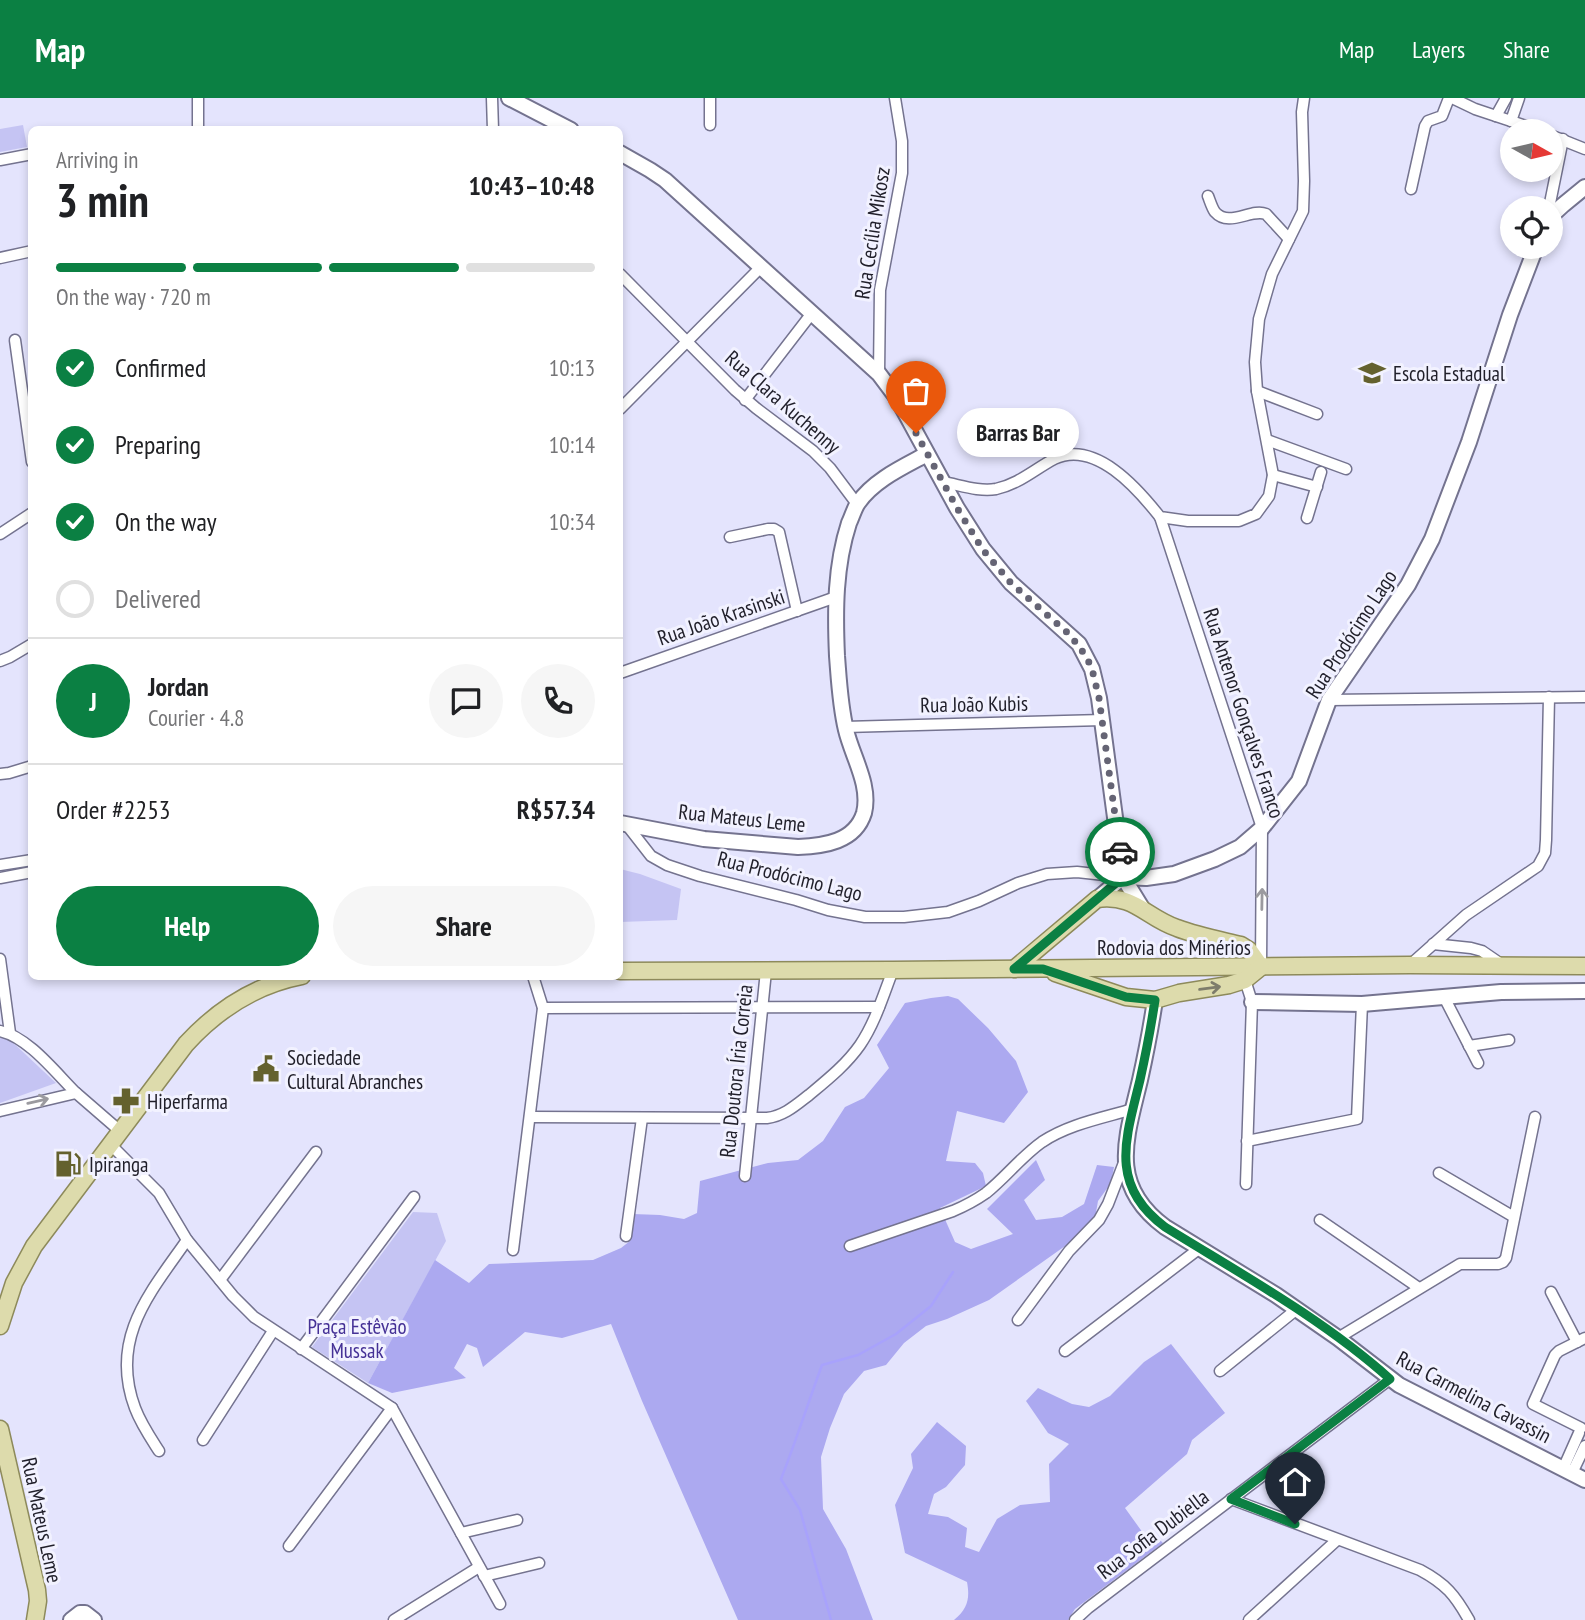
<!DOCTYPE html>
<meta charset="utf-8">
<style>
body{margin:0;font-family:"PT Sans Narrow",sans-serif;background:#f6f6f6;color:#202124;height:100vh;display:flex;flex-direction:column;font-size:26px;white-space:nowrap}
*{box-sizing:border-box;margin:0}
p{font-size:23px;color:#757577}
.icon{flex:none;width:38px;height:38px;fill:none;stroke:currentColor;stroke-width:2;stroke-linecap:round;stroke-linejoin:round}
.map{position:relative;flex:1;overflow:hidden}
.drawer{position:absolute;left:28px;top:28px;width:595px;height:854px;display:flex;flex-direction:column;background:#fff;border-radius:10px;box-shadow:0 4px 10px #0003}
.drawer>*{flex:none}
.needle{width:46px;rotate:98deg}
.buttons{position:absolute;left:1500px;top:21px;display:grid;gap:14px}
.buttons a{display:grid;place-items:center;width:63px;height:63px;border-radius:50%;background:#fff;box-shadow:0 4px 10px #0003;font-size:35px}
.pin{position:absolute;display:grid;place-items:center;width:60px;height:60px;color:#fff;margin:-72px -30px;border-radius:50% 50% 50% 0;rotate:-45deg;box-shadow:0 0 7px #0007}
.pin .icon{rotate:45deg}
.courier{position:absolute;display:grid;place-items:center;width:70px;height:70px;margin:-35px;border:5px solid #0b8043;border-radius:50%;background:#fff;color:#222;box-shadow:0 2px 9px #0007}
.bubble{position:absolute;height:49px;border-radius:24px;background:#fff;box-shadow:0 4px 10px #0003;font-size:23px;font-weight:700;line-height:49px;text-align:center}
.headline em{font-style:normal;font-weight:700}
.headline div{display:flex;flex-direction:column-reverse}
.headline{display:flex;align-items:center;justify-content:space-between;height:119px;padding:0 28px}
h1{font-size:46px;font-weight:700;line-height:52px}
.bar{display:grid;grid-template-columns:repeat(4,1fr);gap:10px 7px;align-content:center;height:84px;padding:0 28px}
.bar i{height:9px;border-radius:5px;background:#e0e0e0}
.bar .on{background:#0b8043}
.bar p{grid-column:span 4}
.line{display:flex;align-items:center;gap:18px;padding:0 28px;border-top:2px solid #e0e0e0}
.line div{flex:1}
.round{display:grid;place-items:center;flex:none;width:74px;height:74px;border-radius:37px;background:#f6f6f6}
ol{padding:0 28px;list-style:none}
li{display:flex;align-items:center;gap:21px;height:77px}
li p{margin-inline-start:auto}
li .icon{padding:7px;border-radius:50%;background:#0b8043;color:#fff;stroke-width:4}
li:last-child{color:#757577}
li i{width:38px;height:38px;border:4px solid #e0e0e0;border-radius:50%}
.button{display:flex;gap:14px;margin-top:auto;padding:14px 28px}
.button a{flex:1;height:80px;border-radius:42px;background:#0b8043;color:#fff;font-size:28px;font-weight:700;line-height:80px;text-align:center}
.button a+a{background:#f6f6f6;color:#202124}
header{display:flex;align-items:center;gap:42px;box-sizing:border-box;height:98px;padding:0 35px;background:#0b8043;color:#fff}
header strong{font-size:33px}
nav{display:flex;gap:38px;margin-inline-start:auto;font-size:24px}
.map>svg:first-child{display:block}
.green{fill:#c5c4f3}
.forest{fill:#aca9f0}
.lines{fill:none;stroke-linecap:round;stroke-linejoin:round}
.stream{stroke:#a8a2fc;stroke-width:2.5}
.street-casing{stroke:#74738f;stroke-width:13}
.secondary-casing{stroke:#74738f;stroke-width:18}
.primary-casing{stroke:#8d8a5b;stroke-width:19}
.street{stroke:#fff;stroke-width:10}
.secondary{stroke:#fff;stroke-width:14}
.primary{stroke:#dddbac;stroke-width:16}
.oneway{stroke:#9b9a9f}
.oneway2{stroke:#7e7d6b}
.done{stroke:#656474;stroke-width:7;stroke-dasharray:0 12.6}
.route{stroke:#0b8043;stroke-width:9}
.labels{text-anchor:middle;dominant-baseline:central;stroke-width:6;stroke-linejoin:round;paint-order:stroke}
.street-label{font-size:21px;fill:#201f2a;stroke:#f2f2ff}
.poi-label{font-size:21px;fill:#201f2a;stroke:#f2f2ff;text-anchor:start}
.park-label{font-size:21px;fill:#453196;stroke:#f2f2ff}
</style>
<header>
<strong>Map</strong>
<nav><a>Map</a><a>Layers</a><a>Share</a></nav>
</header>
<div class="map">
<svg width="1585" height="1522" viewBox="0 0 1585 1522">
<rect width="100%" height="100%" fill="#e4e4fd"/>
<g class="green">
<polygon points="23,27 27,49 0,54 0,31"/>
<polygon points="620,771 640,776 681,791 677,822 620,824"/>
<polygon points="7,939 56,985 0,1005 0,940"/>
<polygon points="413,1114 437,1115 446,1143 368,1285 312,1249"/>
</g>
<g class="forest">
<polygon points="948,898 958,901 988,930 1016,963 1028,994 1004,1025 957,1013 946,1063 975,1065 983,1075 986,1088 940,1110 955,1144 971,1151 1013,1136 987,1111 1036,1062 1045,1082 1024,1102 1036,1122 1062,1119 1084,1106 1097,1067 1114,1069 1111,1085 1098,1103 1095,1120 1082,1136 989,1202 947,1221 926,1228 904,1245 886,1267 864,1273 844,1296 830,1330 821,1359 823,1411 846,1451 873,1522 738,1522 642,1303 611,1226 562,1240 525,1234 483,1269 477,1250 467,1246 454,1270 466,1280 392,1295 368,1285 435,1162 469,1185 489,1166 593,1162 621,1150 630,1143 633,1116 660,1117 684,1121 697,1115 700,1083 768,1065 798,1062 823,1043 845,1009 864,1000 889,970 877,947 905,905 931,900"/>
<path d="M 1171,1246 L 1225,1315 L 1192,1342 L 1187,1356 L 1125,1410 L 1143,1435 L 1156,1438 L 1163,1445 L 1075,1511 L 1068,1522 L 954,1522 C 968,1511 970,1500 967,1484 L 905,1455 L 895,1407 L 913,1370 L 911,1356 L 937,1324 L 966,1348 L 965,1367 L 946,1389 L 934,1396 L 928,1416 L 948,1419 L 967,1430 L 965,1449 L 979,1454 L 997,1421 L 1020,1407 L 1050,1404 L 1049,1366 L 1069,1346 L 1048,1335 L 1026,1303 L 1038,1290 L 1072,1306 L 1089,1309 L 1110,1298 L 1144,1264 Z"/>
</g>
<g class="lines">
<path class="stream" d="M 831,1522 L 800,1412 L 781,1381 C 796,1343 808,1305 822,1267 L 858,1257 L 896,1236 L 931,1208 L 953,1174"/>
<g class="street-casing">
<g id="street">
<polyline points="198,0 198,32"/>
<polyline points="492,0 493,32"/>
<polyline points="710,0 710,27"/>
<polyline points="1452,0 1475,11 1541,33"/>
<polyline points="1496,18 1506,0"/>
<polyline points="1511,23 1519,0"/>
<polyline points="1550,37 1585,51"/>
<polyline points="0,62 32,56"/>
<polyline points="1411,91 1425,28 1428,23 1442,18 1449,0"/>
<path d="M 1208,98 C 1210,103 1212,110 1215,114 C 1229,130 1251,110 1266,116 L 1289,141"/>
<polyline points="1549,110 1563,41"/>
<polyline points="0,160 32,153"/>
<polyline points="620,176 735,292 756,310 813,353 830,370 857,406"/>
<polyline points="15,242 32,364"/>
<polyline points="879,276 880,192 902,75 902,43 895,0"/>
<polyline points="1257,293 1317,316"/>
<polyline points="745,302 812,215"/>
<polyline points="620,311 760,170"/>
<polyline points="1267,342 1346,371"/>
<polyline points="1273,377 1317,389"/>
<path d="M 943,384 C 960,387 979,394 996,391 C 1019,386 1035,371 1054,361 C 1095,341 1138,391 1160,419 L 1188,423 L 1239,423 L 1256,416 L 1269,398 L 1273,377 L 1257,293 L 1255,264 L 1259,221 L 1272,176 L 1303,113 L 1304,83 L 1302,14 L 1304,0"/>
<polyline points="1160,419 1262,730 1261,867"/>
<polyline points="1307,420 1321,374"/>
<polyline points="0,436 32,415"/>
<polyline points="730,439 768,431 774,431 779,434 797,513"/>
<polyline points="0,563 10,559 32,546"/>
<polyline points="620,575 836,499"/>
<polyline points="1329,602 1585,599"/>
<polyline points="845,629 1103,622"/>
<polyline points="0,676 9,675 32,668"/>
<polyline points="626,726 651,758 667,767 700,778 796,802 828,812 865,819 904,819 948,814 979,803 1018,785 1047,776 1077,774 1123,779"/>
<polyline points="0,767 32,762"/>
<polyline points="0,780 32,774"/>
<polyline points="1433,846 1471,850 1482,853 1501,866"/>
<polyline points="0,861 10,935"/>
<polyline points="1411,866 1466,817 1538,768 1545,755 1546,742 1549,599"/>
<polyline points="1245,882 1252,904 1246,1086"/>
<polyline points="1444,899 1478,965"/>
<polyline points="543,910 879,909"/>
<path d="M 0,933 C 28,939 55,974 75,994 C 90,1007 105,1020 120,1033"/>
<polyline points="1469,948 1509,942"/>
<polyline points="0,1013 76,995"/>
<path d="M 530,1019 L 767,1020 C 784,1018 796,1007 809,997 C 827,982 846,967 860,947 C 875,925 883,898 893,872"/>
<polyline points="1247,1043 1357,1021 1362,906"/>
<polyline points="110,1046 159,1095 187,1142 233,1198 254,1219 392,1310 500,1506"/>
<polyline points="1439,1075 1514,1119"/>
<polyline points="745,1078 766,873"/>
<polyline points="1320,1122 1419,1190"/>
<polyline points="626,1138 642,1020"/>
<path d="M 850,1148 L 953,1113 C 965,1108 976,1102 986,1095 C 1006,1079 1022,1058 1042,1044 C 1069,1026 1103,1020 1133,1011"/>
<polyline points="513,1152 543,910 533,878"/>
<polyline points="220,1182 316,1054"/>
<polyline points="1551,1194 1577,1244"/>
<polyline points="1018,1222 1069,1153 1099,1122 1108,1106 1125,1062"/>
<polyline points="1338,1240 1460,1166 1498,1166 1503,1164 1506,1160 1535,1019"/>
<polyline points="301,1251 414,1099"/>
<polyline points="1065,1253 1200,1150"/>
<polyline points="1220,1273 1297,1211"/>
<polyline points="1581,1330 1533,1306 1555,1257 1559,1253 1585,1240"/>
<polyline points="203,1342 273,1233"/>
<path d="M 159,1353 C 150,1339 141,1326 135,1310 C 109,1240 150,1195 187,1142"/>
<polyline points="1563,1371 1579,1335"/>
<polyline points="1572,1375 1585,1348"/>
<path d="M 1231,1401 L 1420,1472 C 1446,1486 1455,1497 1469,1522"/>
<polyline points="461,1435 517,1422"/>
<polyline points="289,1448 392,1310"/>
<polyline points="484,1478 539,1465"/>
<polyline points="394,1522 479,1469"/>
<polyline points="1075,1522 1088,1510 1390,1281"/>
<polyline points="1249,1522 1337,1442"/>
</g>
</g>
<g class="secondary-casing">
<g id="secondary">
<polyline points="509,0 571,32"/>
<polyline points="620,55 650,72 665,82 879,276 897,300 957,410 983,451 1011,485 1079,546 1092,571 1099,600 1123,779 1142,810"/>
<polyline points="1550,119 1563,107 1585,89"/>
<path d="M 620,725 L 704,741 L 798,749 C 824,748 855,744 864,715 C 871,687 852,658 846,632 C 840,607 839,583 837,558 C 835,513 835,468 849,425 C 852,419 854,411 858,405 C 874,382 903,369 927,356"/>
<polyline points="1123,779 1146,780 1174,776 1215,761 1240,749 1262,730 1299,683 1329,602 1408,487 1432,441 1469,344 1510,217 1536,149"/>
<polyline points="1097,801 1123,779"/>
<path d="M 1155,902 C 1151,929 1146,955 1140,982 C 1126,1041 1108,1087 1165,1129 L 1276,1197 L 1338,1240 L 1399,1287 L 1585,1382"/>
<polyline points="1252,904 1362,906 1501,894 1585,893"/>
<polyline points="71,1522 80,1515 85,1515 94,1522"/>
</g>
</g>
<g class="primary-casing">
<g id="primary">
<path d="M 1014,871 L 1097,801 C 1135,796 1145,819 1177,830 C 1198,838 1220,842 1241,847 L 1249,852 L 1261,869"/>
<polyline points="620,873 893,872 1410,867 1585,868"/>
<polyline points="1055,875 1126,899 1155,902 1179,895 1229,887 1245,882 1261,869"/>
<path d="M 0,1228 L 14,1185 L 34,1148 L 186,946 C 218,911 255,887 302,878"/>
<polyline points="0,1331 37,1492 38,1503 35,1522"/>
</g>
</g>
<use href="#street" class="street"/>
<use href="#secondary" class="secondary"/>
<use href="#primary" class="primary"/>
</g>
<defs><path id="oneway-shaft" d="M-6 0H5M1.5-3L5.5 0L1.5 3" fill="none" stroke-width="1.6" stroke-linecap="round" stroke-linejoin="round" transform="scale(1.75)"/></defs>
<g class="oneway">
<use href="#oneway-shaft" transform="translate(1262 801) rotate(-89)"/>
<use href="#oneway-shaft" transform="translate(38 1003) rotate(-13)"/>
</g>
<use class="oneway2" href="#oneway-shaft" transform="translate(1210 890) rotate(-8)"/>
<g class="lines">
<polyline class="done" points="916,335 957,410 983,452 1011,485 1070,537 1086,558 1092,571 1099,600 1120,754"/>
<path class="route" d="M 1120,754 L 1123,779 L 1014,871 L 1043,871 L 1126,899 L 1155,902 C 1151,929 1146,955 1140,982 C 1126,1040 1108,1087 1165,1129 C 1241,1176 1323,1221 1390,1281 L 1231,1401 L 1295,1426"/>
</g>
<defs>
<g id="school-bare" transform="scale(2.1)"><path d="M0-5L7-2L0 1L-7-2ZM-4 1L0 2.5L4 1V4Q0 6-4 4Z" fill="#64612e" stroke="#f2f2ff" stroke-width="2.5" paint-order="stroke"/></g>
<g id="civic-bare" transform="scale(2.1)"><path d="M-.6-6.5H3V-4.5H.6V-3L4-1V1h2V6H-6V1h2V-1L-.6-3ZM-1.2 2.5V6h2.4V2.5Z" fill="#64612e" stroke="#f2f2ff" stroke-width="2.5" paint-order="stroke"/></g>
<g id="pharmacy-bare" transform="scale(2.1)"><path d="M-2-6h4v4h4v4h-4v4h-4v-4h-4v-4h4Z" fill="#64612e" stroke="#f2f2ff" stroke-width="2.5" paint-order="stroke"/></g>
<g id="fuel-bare" transform="scale(2.1)"><path d="M-5.5-6h7V0h2V4h1.3V-2.5L3-4.5l.8-.8L6-3V5H2.5V1h-1V6h-7ZM-4.2-4.7v3.2H.2V-4.7Z" fill="#64612e" stroke="#f2f2ff" stroke-width="2.5" paint-order="stroke"/></g>
</defs>
<g fill-rule="evenodd">
<use href="#school-bare" x="1372" y="275"/>
<use href="#civic-bare" x="266" y="971"/>
<use href="#pharmacy-bare" x="126" y="1003"/>
<use href="#fuel-bare" x="68" y="1066"/>
</g>
<g class="labels">
<g class="street-label">
<text transform="translate(872 135) rotate(-81)">Rua Cecília Mikosz</text>
<text transform="translate(783 304) rotate(41)">Rua Clara Kuchenny</text>
<text transform="translate(721 519) rotate(-19)">Rua João Krasinski</text>
<text transform="translate(1351 536) rotate(-57)">Rua Prodócimo Lago</text>
<text transform="translate(974 606) rotate(-1)">Rua João Kubis</text>
<text transform="translate(1244 615) rotate(72)">Rua Antenor Gonçalves Franco</text>
<text transform="translate(742 720) rotate(6)">Rua Mateus Leme</text>
<text transform="translate(790 778) rotate(14)">Rua Prodócimo Lago</text>
<text x="1174" y="849">Rodovia dos Minérios</text>
<text transform="translate(736 973) rotate(-84)">Rua Doutora Íria Correia</text>
<text transform="translate(1474 1299) rotate(28)">Rua Carmelina Cavassin</text>
<text transform="translate(42 1422) rotate(78)">Rua Mateus Leme</text>
<text transform="translate(1153 1436) rotate(-37)">Rua Sofia Dubiella</text>
</g>
<g class="poi-label">
<text x="1393" y="275">Escola Estadual</text>
<text x="287" y="959">Sociedade<tspan x="287" dy="24">Cultural Abranches</tspan></text>
<text x="147" y="1003">Hiperfarma</text>
<text x="89" y="1066">Ipiranga</text>
</g>
<g class="park-label">
<text x="357" y="1228">Praça Estêvão<tspan x="357" dy="24">Mussak</tspan></text>
</g>
</g>
</svg>
<div class="buttons">
<a><svg class="needle" viewBox="-14 -14 28 28"><path d="M0-13l5 13h-10z" fill="#e53935"/><path d="M0 13l5-13h-10z" fill="#757577"/></svg></a>
<a><svg class="icon" aria-label="locate" viewBox="0 0 24 24"><circle cx="12" cy="12" r="6"/><path d="M12 2v4M12 18v4M2 12h4M18 12h4"/></svg></a>
</div>
<div class="pin" style="left:916px;top:335px;background:#ea580c"><svg class="icon" aria-label="bag" viewBox="0 0 24 24"><path d="M5 8h14l-1 12H6zM9 8a3 3 0 0 1 6 0"/></svg></div>
<div class="pin" style="left:1295px;top:1426px;background:#1f2937"><svg class="icon" aria-label="home" viewBox="0 0 24 24"><path d="M3 11l9-7 9 7M6 9v11h12V9"/></svg></div>
<div class="courier" style="left:1120px;top:754px"><svg class="icon" aria-label="car" viewBox="0 0 24 24"><path d="M5 17H2v-5l4-1 3-4h7l3 4 3 1v5h-3M9 17h6M6 11h13"/><circle cx="7" cy="17" r="2"/><circle cx="17" cy="17" r="2"/></svg></div>
<div class="bubble" style="left:957px;top:310px;width:122px">Barras Bar</div>
<section class="drawer">
<div class="headline"><div><h1>3 min</h1><p>Arriving in</p></div><em>10:43–10:48</em></div>
<div class="bar"><i class="on"></i><i class="on"></i><i class="on"></i><i></i><p>On the way · 720 m</p></div>
<ol>
<li><svg class="icon" aria-label="check" viewBox="0 0 24 24"><path d="M5 12l5 5 9-10"/></svg>Confirmed<p>10:13</p></li>
<li><svg class="icon" aria-label="check" viewBox="0 0 24 24"><path d="M5 12l5 5 9-10"/></svg>Preparing<p>10:14</p></li>
<li><svg class="icon" aria-label="check" viewBox="0 0 24 24"><path d="M5 12l5 5 9-10"/></svg>On the way<p>10:34</p></li>
<li><i></i>Delivered</li>
</ol>
<div class="line" style="height:126px"><b class="round" style="background:#0b8043;color:#fff">J</b><div><b>Jordan</b><p>Courier · 4.8</p></div><a class="round"><svg class="icon" aria-label="chat" viewBox="0 0 24 24"><path d="M4 5h16v11H9l-5 4z"/></svg></a><a class="round"><svg class="icon" aria-label="phone" viewBox="0 0 24 24"><path d="M5 4h4l2 5-3 2q2 4 5 5l2-3 5 2v4C11 20 4 13 5 4z"/></svg></a></div>
<div class="line" style="height:91px"><div>Order #2253</div><b>R$57.34</b></div>
<div class="button"><a>Help</a><a>Share</a></div>
</section>
</div>
